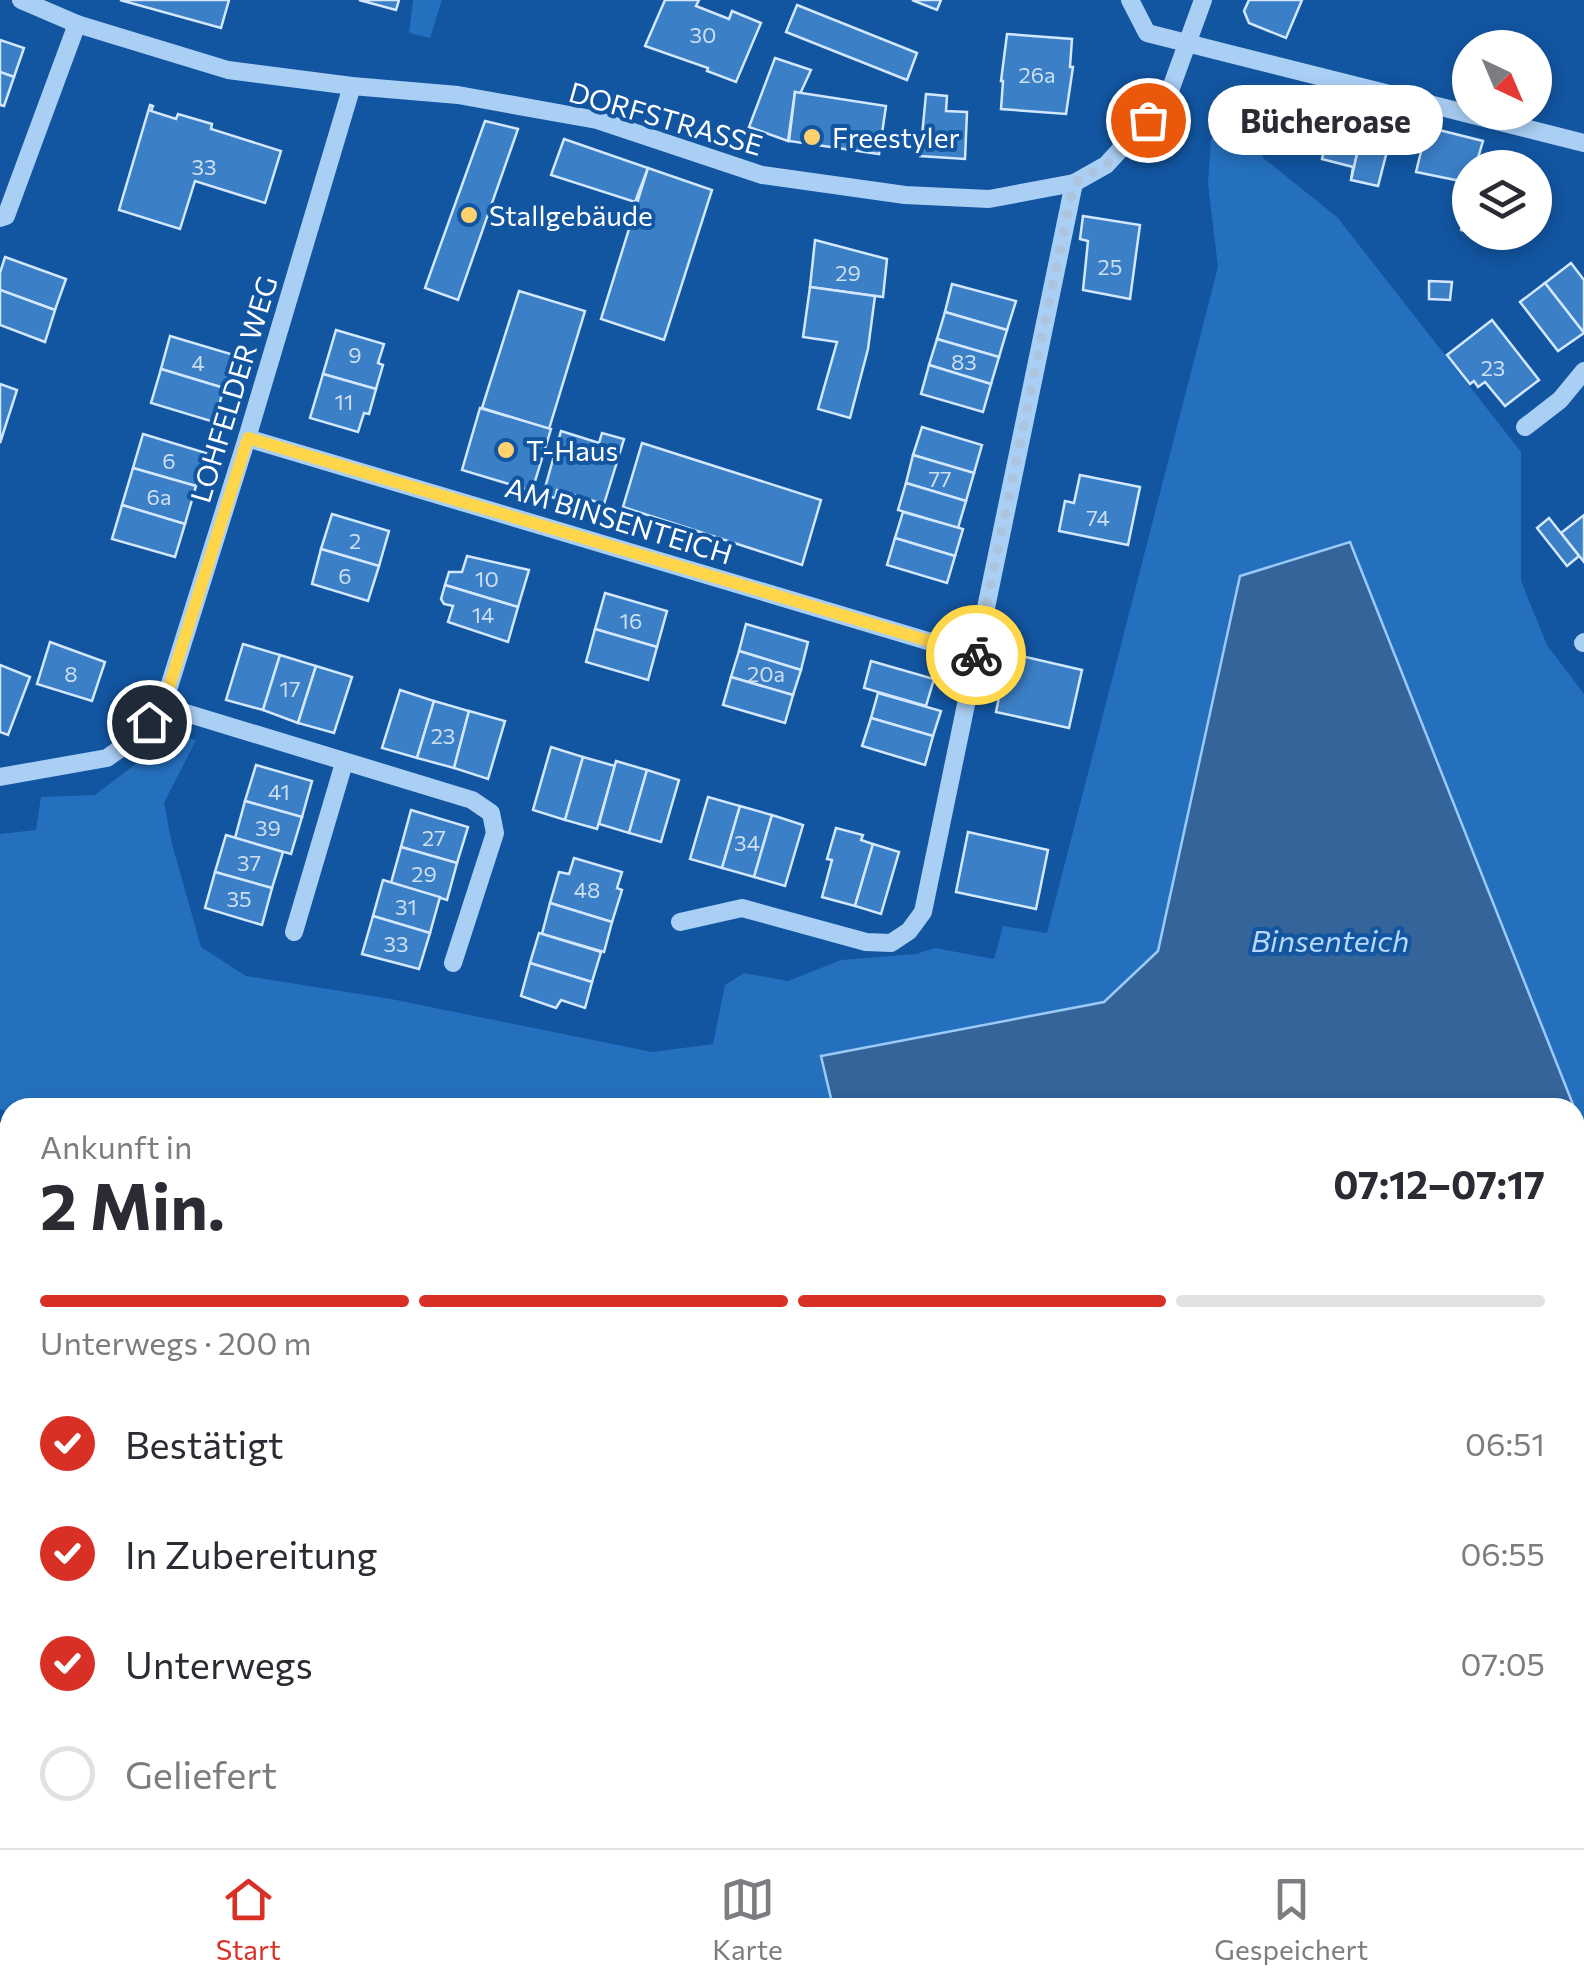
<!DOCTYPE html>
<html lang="de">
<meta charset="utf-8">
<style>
body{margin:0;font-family:Commissioner,sans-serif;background:#f2f2f3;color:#2b2b33;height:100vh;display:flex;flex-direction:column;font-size:38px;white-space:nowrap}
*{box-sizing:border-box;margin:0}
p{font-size:32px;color:#7c7c81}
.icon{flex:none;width:55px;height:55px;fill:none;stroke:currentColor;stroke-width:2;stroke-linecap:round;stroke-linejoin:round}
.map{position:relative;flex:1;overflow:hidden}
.details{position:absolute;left:0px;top:1098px;width:1585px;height:752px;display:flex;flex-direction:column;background:#fff;border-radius:30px 30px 0 0;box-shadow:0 5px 15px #0003}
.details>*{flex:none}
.needle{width:65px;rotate:136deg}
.controls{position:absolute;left:1452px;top:30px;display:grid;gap:20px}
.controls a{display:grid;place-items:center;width:100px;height:100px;border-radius:50%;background:#fff;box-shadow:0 5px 15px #0003;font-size:50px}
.pin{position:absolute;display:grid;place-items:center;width:85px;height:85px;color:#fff;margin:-42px;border:5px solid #fff;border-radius:50%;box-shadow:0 2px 10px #0007}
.courier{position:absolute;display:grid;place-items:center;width:100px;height:100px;margin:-50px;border:8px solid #ffd54a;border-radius:50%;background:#fff;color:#222;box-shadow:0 2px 12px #0007}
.bubble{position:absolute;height:70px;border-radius:35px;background:#fff;box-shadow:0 5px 15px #0003;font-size:32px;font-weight:700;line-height:70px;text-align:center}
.head em{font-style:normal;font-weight:700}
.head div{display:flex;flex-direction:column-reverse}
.head{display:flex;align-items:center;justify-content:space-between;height:170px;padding:0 40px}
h1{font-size:65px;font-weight:700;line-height:75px}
.bar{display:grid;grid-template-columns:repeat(4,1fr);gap:15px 10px;align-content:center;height:120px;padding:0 40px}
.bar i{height:12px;border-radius:8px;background:#e1e1e2}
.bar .current{background:#d93025}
.bar p{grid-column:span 4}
ol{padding:0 40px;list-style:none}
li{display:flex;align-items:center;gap:30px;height:110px}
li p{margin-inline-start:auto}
li .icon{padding:10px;border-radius:50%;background:#d93025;color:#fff;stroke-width:4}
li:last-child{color:#7c7c81}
li i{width:55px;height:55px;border:5px solid #e1e1e2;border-radius:50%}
.menu{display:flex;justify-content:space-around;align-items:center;height:140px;border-top:2px solid #e1e1e2;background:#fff;font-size:28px;color:#7c7c81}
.menu a{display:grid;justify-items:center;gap:5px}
.menu .current{color:#d93025}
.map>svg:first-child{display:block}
.green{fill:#2570be}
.water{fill:#34649a;stroke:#9ccaf8;stroke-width:2.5}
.building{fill:#3b7fc7;stroke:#d3e8fe;stroke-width:2.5}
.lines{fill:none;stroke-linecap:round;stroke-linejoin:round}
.minor{stroke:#aacff5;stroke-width:18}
.rail-casing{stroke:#fff;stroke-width:11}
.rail{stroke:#1255a0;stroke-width:8;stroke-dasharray:22;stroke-linecap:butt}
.done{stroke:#acc4de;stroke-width:10;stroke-dasharray:0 18}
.route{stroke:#ffd54a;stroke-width:12}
.poi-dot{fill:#ffd06e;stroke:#1255a0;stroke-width:4}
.labels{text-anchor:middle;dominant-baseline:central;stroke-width:8;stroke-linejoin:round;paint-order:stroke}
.number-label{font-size:22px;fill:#cedff1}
.street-label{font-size:28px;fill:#fff;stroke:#1255a0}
.poi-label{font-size:28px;fill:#fff;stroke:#1255a0;text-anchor:start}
.water-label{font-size:30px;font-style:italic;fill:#b7d8fb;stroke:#1255a0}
</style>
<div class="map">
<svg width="1584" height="1848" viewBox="0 0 1584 1848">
<rect width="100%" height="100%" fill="#1255a0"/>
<g class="green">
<polygon points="413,0 442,0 430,38 409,33"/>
<polygon points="1277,89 1288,92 1278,138 1267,143 1262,157 1337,217 1521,452 1521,581 1547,645 1584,694 1584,1132 1349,542 1240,576 1158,951 1105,1002 821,1056 833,1107 10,1108 10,1113 0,1109 0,834 36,830 41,797 95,795 175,734 196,740 164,803 172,844 201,947 246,976 391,999 652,1052 713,1044 725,985 744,973 788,981 841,960 916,954 935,948 994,959 1003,926 1047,933 1218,267 1208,184 1211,139"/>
<polygon points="0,1288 10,1292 10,1438 0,1434"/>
<polygon points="1584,1391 1584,1496 1575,1499 1575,1398"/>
<polygon points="0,1494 10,1500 10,1840 179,1840 182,1848 0,1848"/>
<polygon points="1575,1641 1584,1646 1584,1839 1575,1835"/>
<polygon points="252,1840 1258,1840 1276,1848 256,1848"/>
</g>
<g class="water">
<polygon points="1350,542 1574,1107 833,1107 821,1056 1104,1002 1158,951 1240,576"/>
<polygon points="1575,1109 1584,1132 1584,1391 1575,1398"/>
<polygon points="1584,1496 1584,1646 1575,1641 1575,1499"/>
</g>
<g class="building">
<polygon points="120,0 229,0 221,28"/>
<polygon points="359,0 399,0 396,10"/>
<polygon points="665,0 699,0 696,6 729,19 732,11 761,23 736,82 707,71 708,68 645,46"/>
<polygon points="912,0 941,0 937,10"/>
<polygon points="1249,0 1302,0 1286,38 1249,23 1244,11"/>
<polygon points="797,5 917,53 907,80 786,32"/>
<polygon points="1007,34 1072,39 1070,67 1073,67 1066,114 1001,109 1003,81 1001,81"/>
<polygon points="0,40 24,48 14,77 0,72"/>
<polygon points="775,58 811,70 800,94 795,92 788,141 749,127"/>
<polygon points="0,72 14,77 4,106 0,105"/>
<polygon points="795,92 886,106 879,154 789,141"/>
<polygon points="926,94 947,96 946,111 967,112 965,159 920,156"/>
<polygon points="150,105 153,106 151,111 176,119 178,114 212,124 211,129 281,151 265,203 195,181 180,229 119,210"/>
<polygon points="1320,106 1360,116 1355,135 1361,137 1351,180 1353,167 1322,159 1328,134 1314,131"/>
<polygon points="1360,116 1394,124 1378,186 1351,180 1361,137 1355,135"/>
<polygon points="485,121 518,129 458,300 425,288"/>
<polygon points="1427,127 1483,141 1475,168 1470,168 1470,183 1416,172"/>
<polygon points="564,139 648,168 635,202 551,175"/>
<polygon points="648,168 712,190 664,340 601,319"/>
<polygon points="1470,187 1470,232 1461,230"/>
<polygon points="1083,216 1140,225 1130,299 1083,290 1088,241 1080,239"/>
<polygon points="1473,232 1510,232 1508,240"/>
<polygon points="815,240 887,259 883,297 810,287"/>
<polygon points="5,257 66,279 55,310 0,290 0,273"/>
<polygon points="1571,263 1584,280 1584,333 1545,283"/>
<polygon points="1429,281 1452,282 1450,300 1429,299"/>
<polygon points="1545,283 1584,333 1558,351 1520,302"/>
<polygon points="952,284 1016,301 1007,330 945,312"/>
<polygon points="810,287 875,296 868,349 850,418 818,409 837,342 803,337"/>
<polygon points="0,290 55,310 45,342 0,325"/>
<polygon points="519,291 585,311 549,429 482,408"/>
<polygon points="945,312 1007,330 999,357 937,339"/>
<polygon points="1492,320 1539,380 1505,406 1485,382 1478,387 1474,381 1470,384 1447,355"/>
<polygon points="336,330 384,344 378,363 383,365 376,389 323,374"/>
<polygon points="170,336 234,355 224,388 161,369"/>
<polygon points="937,339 999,357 991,384 929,365"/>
<polygon points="929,365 991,384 983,412 921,394"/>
<polygon points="161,369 224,388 214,422 151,403"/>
<polygon points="323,374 376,389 369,414 364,413 358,432 310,418"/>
<polygon points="0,384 17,390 0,443"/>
<polygon points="480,408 551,429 532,491 462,470"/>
<polygon points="922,427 982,445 974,473 913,455"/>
<polygon points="561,431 599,443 602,433 624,439 604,504 557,490 555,498 543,495"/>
<polygon points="143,434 206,453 196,486 133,468"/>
<polygon points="642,443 821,500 802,565 623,507"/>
<polygon points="913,455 974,473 966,501 906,483"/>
<polygon points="133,468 196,486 185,524 122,505"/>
<polygon points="1080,475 1140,487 1128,545 1059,531 1065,501 1074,503"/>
<polygon points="906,483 966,501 958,528 898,510"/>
<polygon points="122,505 185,524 175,557 112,539"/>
<polygon points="903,512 963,529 955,556 895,538"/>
<polygon points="332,514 389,531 379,566 321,549"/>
<polygon points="1584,515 1584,562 1561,533"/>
<polygon points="1549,518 1579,556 1567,566 1537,528"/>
<polygon points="895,538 955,556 947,583 887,565"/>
<polygon points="321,549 379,566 368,601 312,584"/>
<polygon points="467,556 529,570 518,607 445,585 449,572 462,572"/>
<polygon points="445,585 518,607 508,642 448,622 453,606 444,604 441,599"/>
<polygon points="605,593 667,611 657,647 595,629"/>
<polygon points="746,624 808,642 801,670 739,651"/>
<polygon points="595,629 657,647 648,680 586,662"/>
<polygon points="50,642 105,662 92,701 37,684"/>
<polygon points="243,644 280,655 263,710 226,700"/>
<polygon points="739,651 801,670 793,695 731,677"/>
<polygon points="1008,653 1082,670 1069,728 996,712"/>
<polygon points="280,655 316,666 298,723 263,710"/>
<polygon points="871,661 934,679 926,706 864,688"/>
<polygon points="0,665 30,677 8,735 0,732"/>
<polygon points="316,666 352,677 334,733 298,723"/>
<polygon points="731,677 793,695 785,723 723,705"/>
<polygon points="400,690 434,701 417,758 382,748"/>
<polygon points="878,693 941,711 933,736 871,718"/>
<polygon points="434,701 469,711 454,768 417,758"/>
<polygon points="469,711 505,721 488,779 454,768"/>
<polygon points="871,718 933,736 925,765 862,746"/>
<polygon points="551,747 583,757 565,820 533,810"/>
<polygon points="583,757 615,766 597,829 565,820"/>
<polygon points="616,761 647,770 629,833 599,824"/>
<polygon points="256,765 312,781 302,817 245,801"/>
<polygon points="647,770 679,780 661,842 629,833"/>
<polygon points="708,797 740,806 722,868 690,859"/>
<polygon points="245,801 302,817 291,854 235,838"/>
<polygon points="740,806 772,815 754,877 722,868"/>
<polygon points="411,810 468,827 457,863 401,847"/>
<polygon points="772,815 803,825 785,886 754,877"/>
<polygon points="836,828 863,835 861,840 873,844 855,906 822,897 832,860 827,859"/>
<polygon points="968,832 1048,850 1036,909 956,892"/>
<polygon points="226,835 283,852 272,888 215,872"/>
<polygon points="873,844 899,852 881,914 855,906"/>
<polygon points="401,847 457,863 447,900 391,883"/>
<polygon points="574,858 622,872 617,888 622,890 612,922 550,903 559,872 569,874"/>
<polygon points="215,872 272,888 262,925 205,908"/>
<polygon points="383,880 440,897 430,933 373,916"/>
<polygon points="550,903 612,922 604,952 542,934"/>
<polygon points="373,916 430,933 419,969 362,954"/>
<polygon points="539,933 601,952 592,982 530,963"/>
<polygon points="530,963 592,982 585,1008 561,1000 556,1008 521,996"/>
</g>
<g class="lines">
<g class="minor">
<polyline points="21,0 77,24 228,70 352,86 458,95 597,120 762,175 905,195 989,199 1074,183 1106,165 1167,99 1203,0"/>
<polyline points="1130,0 1147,33 1584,143"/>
<polyline points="0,218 6,216 77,24"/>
<polyline points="1525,427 1560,400 1584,371"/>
<polyline points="247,438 975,655"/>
<polyline points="1583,643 1584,642"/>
<polyline points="163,706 472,800 491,813 495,833 453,963"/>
<polyline points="0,777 107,758 135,738 163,706 247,438 352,86"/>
<polyline points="680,922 742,908 866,942 891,943 909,931 923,912 1074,183"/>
<polyline points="294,932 344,763"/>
<polyline points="0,1479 10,1484"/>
<polyline points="197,1840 200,1848"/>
</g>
<g class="rail-casing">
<g id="rail">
<polyline points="0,1128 10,1132"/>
<polyline points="0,1152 10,1157"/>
<polyline points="0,1185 10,1189"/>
<polyline points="0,1209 10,1213"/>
<polyline points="1359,1840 1376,1848"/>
<polyline points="1425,1840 1442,1848"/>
<polyline points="1483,1840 1498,1848"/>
<polyline points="1536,1840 1552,1848"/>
</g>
</g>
<use href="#rail" class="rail"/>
</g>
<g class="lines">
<polyline class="done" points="976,655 1074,183 1106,165 1148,120"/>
<polyline class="route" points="149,722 163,706 248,438 976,655"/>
</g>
<g class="poi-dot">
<circle cx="812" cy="137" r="10"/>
<circle cx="469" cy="215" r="10"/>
<circle cx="506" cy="450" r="10"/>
</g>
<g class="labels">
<g class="number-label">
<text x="703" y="34">30</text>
<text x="1037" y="74">26a</text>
<text x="204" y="166">33</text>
<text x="1110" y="266">25</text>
<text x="848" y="272">29</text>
<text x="355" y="354">9</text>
<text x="964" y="361">83</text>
<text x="198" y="362">4</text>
<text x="1493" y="367">23</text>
<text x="344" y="401">11</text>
<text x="169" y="460">6</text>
<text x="940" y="478">77</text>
<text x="159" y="496">6a</text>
<text x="1098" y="517">74</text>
<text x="355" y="540">2</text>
<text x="345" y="575">6</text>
<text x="487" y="578">10</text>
<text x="483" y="614">14</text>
<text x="631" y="620">16</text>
<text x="71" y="673">8</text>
<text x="766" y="673">20a</text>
<text x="290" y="688">17</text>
<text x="443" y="735">23</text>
<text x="279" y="791">41</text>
<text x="268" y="827">39</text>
<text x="434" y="837">27</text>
<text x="747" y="842">34</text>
<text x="249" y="862">37</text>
<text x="424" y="873">29</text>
<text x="587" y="889">48</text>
<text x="239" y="898">35</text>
<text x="406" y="906">31</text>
<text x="396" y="943">33</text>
</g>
<g class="street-label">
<text transform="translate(666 118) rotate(16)">DORFSTRASSE</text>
<text transform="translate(233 389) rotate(-73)">LOHFELDER WEG</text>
<text transform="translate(619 520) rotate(17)">AM BINSENTEICH</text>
</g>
<g class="poi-label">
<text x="832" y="137">Freestyler</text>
<text x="489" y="215">Stallgebäude</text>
<text x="526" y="450">T-Haus</text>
</g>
<g class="water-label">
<text x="1330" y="939">Binsenteich</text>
</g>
</g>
</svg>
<div class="controls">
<a><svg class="needle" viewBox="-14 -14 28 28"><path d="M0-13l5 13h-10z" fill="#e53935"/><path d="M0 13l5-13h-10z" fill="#7c7c81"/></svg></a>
<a><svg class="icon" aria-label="layers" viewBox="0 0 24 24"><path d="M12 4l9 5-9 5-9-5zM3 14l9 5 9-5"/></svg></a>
</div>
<div class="pin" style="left:1148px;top:120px;background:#ea580c"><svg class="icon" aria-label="bag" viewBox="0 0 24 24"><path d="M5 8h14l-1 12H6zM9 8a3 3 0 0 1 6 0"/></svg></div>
<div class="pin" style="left:149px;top:722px;background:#1f2937"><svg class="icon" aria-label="home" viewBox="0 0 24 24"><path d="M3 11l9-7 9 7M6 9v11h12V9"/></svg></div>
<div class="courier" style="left:976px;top:655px"><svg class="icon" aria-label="bike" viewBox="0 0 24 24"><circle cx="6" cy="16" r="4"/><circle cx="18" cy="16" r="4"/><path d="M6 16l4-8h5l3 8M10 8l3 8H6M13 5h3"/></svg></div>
<div class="bubble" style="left:1208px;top:85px;width:235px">Bücheroase</div>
<section class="details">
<div class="head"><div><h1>2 Min.</h1><p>Ankunft in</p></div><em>07:12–07:17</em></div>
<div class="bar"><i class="current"></i><i class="current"></i><i class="current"></i><i></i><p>Unterwegs · 200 m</p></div>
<ol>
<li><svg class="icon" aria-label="check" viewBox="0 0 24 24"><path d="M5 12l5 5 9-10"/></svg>Bestätigt<p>06:51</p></li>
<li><svg class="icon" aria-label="check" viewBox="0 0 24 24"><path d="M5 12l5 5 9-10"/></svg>In Zubereitung<p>06:55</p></li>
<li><svg class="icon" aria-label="check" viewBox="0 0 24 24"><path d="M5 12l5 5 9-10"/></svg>Unterwegs<p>07:05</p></li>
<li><i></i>Geliefert</li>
</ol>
</section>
</div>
<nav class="menu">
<a class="current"><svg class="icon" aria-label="home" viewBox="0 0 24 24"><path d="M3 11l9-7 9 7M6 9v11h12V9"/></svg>Start</a>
<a><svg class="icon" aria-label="map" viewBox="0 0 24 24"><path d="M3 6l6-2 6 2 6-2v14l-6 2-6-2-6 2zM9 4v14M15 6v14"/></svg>Karte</a>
<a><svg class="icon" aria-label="saved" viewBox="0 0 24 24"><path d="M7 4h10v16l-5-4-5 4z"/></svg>Gespeichert</a>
</nav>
